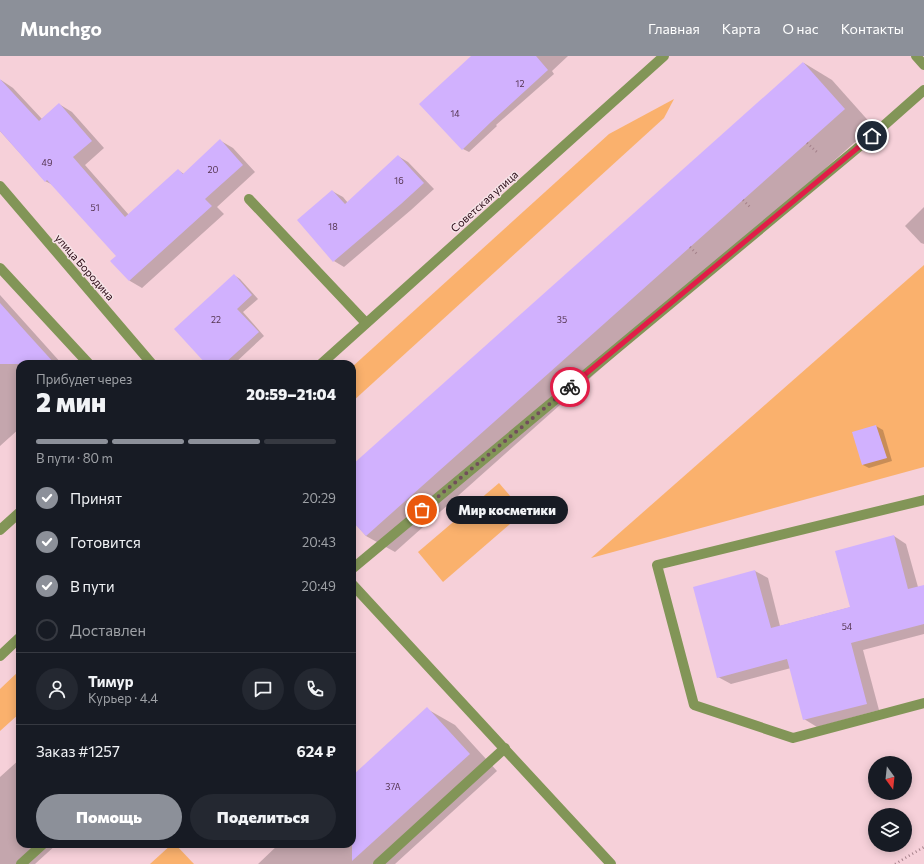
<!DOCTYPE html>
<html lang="ru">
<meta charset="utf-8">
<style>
body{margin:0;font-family:Commissioner,sans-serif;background:#242831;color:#f1f3f6;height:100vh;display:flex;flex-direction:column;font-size:15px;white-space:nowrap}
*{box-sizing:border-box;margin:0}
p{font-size:13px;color:#9ea1a6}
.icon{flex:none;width:22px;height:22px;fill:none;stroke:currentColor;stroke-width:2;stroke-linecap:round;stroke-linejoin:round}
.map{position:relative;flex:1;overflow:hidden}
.side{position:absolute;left:16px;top:304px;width:340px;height:488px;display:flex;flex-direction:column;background:#171b24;border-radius:12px;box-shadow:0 2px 10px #0003}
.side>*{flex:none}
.needle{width:26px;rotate:165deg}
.fabs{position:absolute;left:868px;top:700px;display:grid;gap:8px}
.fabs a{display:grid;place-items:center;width:44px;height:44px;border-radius:50%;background:#171b24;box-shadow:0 2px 10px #0003;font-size:20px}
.pin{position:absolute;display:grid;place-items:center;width:34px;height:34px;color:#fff;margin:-17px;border:2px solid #fff;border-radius:50%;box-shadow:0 1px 4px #0007}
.courier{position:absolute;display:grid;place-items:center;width:40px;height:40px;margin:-20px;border:3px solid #e11d48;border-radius:50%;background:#fff;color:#222;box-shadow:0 1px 5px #0007}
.bubble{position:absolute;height:28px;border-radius:14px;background:#171b24;box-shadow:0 2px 10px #0003;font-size:13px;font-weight:800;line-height:28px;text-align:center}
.summary em{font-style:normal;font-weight:800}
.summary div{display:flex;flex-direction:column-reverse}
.summary{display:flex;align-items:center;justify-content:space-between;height:68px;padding:0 20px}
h1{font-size:26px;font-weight:800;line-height:30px}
.bar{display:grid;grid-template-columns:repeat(4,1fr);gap:6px 4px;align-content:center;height:48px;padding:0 20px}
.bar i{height:5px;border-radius:3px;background:#363941}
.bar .current{background:#8c9099}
.bar p{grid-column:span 4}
.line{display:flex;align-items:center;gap:10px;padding:0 20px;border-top:1px solid #363941}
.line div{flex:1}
.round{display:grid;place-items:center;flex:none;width:42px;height:42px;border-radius:21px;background:#242831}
ol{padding:0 20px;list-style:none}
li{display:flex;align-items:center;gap:12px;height:44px}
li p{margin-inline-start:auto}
li .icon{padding:4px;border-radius:50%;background:#8c9099;color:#fff;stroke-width:4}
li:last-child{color:#9ea1a6}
li i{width:22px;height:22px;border:2px solid #363941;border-radius:50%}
.button{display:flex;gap:8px;margin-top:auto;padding:8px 20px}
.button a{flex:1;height:46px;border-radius:24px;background:#8c9099;color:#fff;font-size:16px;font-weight:800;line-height:46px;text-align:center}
.button a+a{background:#242831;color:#f1f3f6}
header{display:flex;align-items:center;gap:24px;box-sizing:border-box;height:56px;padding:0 20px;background:#8c9099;color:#fff}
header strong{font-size:19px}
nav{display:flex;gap:22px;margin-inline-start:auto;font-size:14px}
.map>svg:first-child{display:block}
.green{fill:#fab16d}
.shadow{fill:#0003}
.building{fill:#d1b1fe}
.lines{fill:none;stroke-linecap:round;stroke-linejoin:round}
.path{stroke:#a4818a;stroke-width:2.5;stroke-dasharray:1 3;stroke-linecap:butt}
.minor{stroke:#829557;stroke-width:10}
.done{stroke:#714f5a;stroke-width:4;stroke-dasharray:0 7.2}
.route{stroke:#e11d48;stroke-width:5}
.labels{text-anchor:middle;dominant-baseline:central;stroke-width:3;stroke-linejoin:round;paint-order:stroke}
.number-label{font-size:9px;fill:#54344f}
.street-label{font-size:11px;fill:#2a0a15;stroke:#f6e3e7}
</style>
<header>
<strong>Munchgo</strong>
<nav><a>Главная</a><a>Карта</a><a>О нас</a><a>Контакты</a></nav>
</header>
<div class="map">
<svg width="924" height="808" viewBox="0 0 924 808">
<rect width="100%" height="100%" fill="#f6d0d9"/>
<g class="green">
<polygon points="674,43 664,62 352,346 352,311 609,78"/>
<polygon points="924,209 924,411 591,502"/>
<polygon points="499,427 524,456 443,526 418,496"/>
<polygon points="20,614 20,657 0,675 0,633"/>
<polygon points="172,788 175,788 194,808 150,808"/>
</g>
<g class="shadow">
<polygon points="473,0 568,0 552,15 554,18 496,69 497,70 469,96 463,93"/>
<polygon points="804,7 832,24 873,70 395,496 366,480 352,464 352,411"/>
<polygon points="1,24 13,32 42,63 59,48 72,56 104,92 85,109 129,159 178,114 184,118 221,85 233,92 255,116 217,151 224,158 142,232 130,225 112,205 117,200 55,130 45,125 0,75"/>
<polygon points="398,100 408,106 434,133 411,154 344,211 334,205 299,164 332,135 343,141 348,147"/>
<polygon points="924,151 924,188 921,187 905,170"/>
<polygon points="234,219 240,223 258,243 243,256 264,280 234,308 207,308"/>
<polygon points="0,239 62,308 20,308 20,372 0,390"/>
<polygon points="876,370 883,374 892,405 869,412 863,409"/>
<polygon points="894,480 906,488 918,531 924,530 924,578 863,594 879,654 817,671 804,663 791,612 731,628 718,621 755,515 768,522 780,570 851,551"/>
<polygon points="427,653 455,669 497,715 395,808 258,808 279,788 352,788 352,721"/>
<polygon points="20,703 20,788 57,788 35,808 0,808 0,721"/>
</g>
<g class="building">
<polygon points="471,0 536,0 548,14 491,66 462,94 419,48"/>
<polygon points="803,6 845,53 366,480 352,465 352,409"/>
<polygon points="0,23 39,65 59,47 92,85 73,101 125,161 178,113 183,118 220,83 243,109 205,143 212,150 129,225 110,205 116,200 47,124 45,126 0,75"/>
<polygon points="398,99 424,127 401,148 333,206 297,164 332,134 345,148"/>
<polygon points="234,218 252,239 237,253 259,276 224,308 206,308 174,273"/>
<polygon points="0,247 26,276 55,308 0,308"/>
<polygon points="876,369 887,402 862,409 852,376"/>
<polygon points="894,479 908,533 924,529 924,568 851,587 867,648 803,664 787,603 717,622 693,531 755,514 771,572 850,551 835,495"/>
<polygon points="427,651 470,698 352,805 352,720"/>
</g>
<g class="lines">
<g class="path">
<polyline points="807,87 817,96"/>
<polyline points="743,144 751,152"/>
<polyline points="690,191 697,198"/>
<polyline points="895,808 924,791"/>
</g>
<g class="minor">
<polyline points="916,0 924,9"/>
<polyline points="0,130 152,308"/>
<polyline points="249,143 366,267"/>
<polyline points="0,212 89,308"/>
<polyline points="321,308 664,0"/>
<polyline points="924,444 657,509 694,649 793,682 924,647"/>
<polyline points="0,474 20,456"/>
<polyline points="352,513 872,80 924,34"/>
<polyline points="352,528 611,808"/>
<polyline points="0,600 20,581"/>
<polyline points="21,808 43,788"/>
<polyline points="378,808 505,692"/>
</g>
</g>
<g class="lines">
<polyline class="done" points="422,454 570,331"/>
<polyline class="route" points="570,331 872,80"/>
</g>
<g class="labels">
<g class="number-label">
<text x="520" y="27">12</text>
<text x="455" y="57">14</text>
<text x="47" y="106">49</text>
<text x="213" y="113">20</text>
<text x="399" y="124">16</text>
<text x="95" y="151">51</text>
<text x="333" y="170">18</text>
<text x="216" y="263">22</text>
<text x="562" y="263">35</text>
<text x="847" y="570">54</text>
<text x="393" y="730">37А</text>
</g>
<g class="street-label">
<text transform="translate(484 145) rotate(-42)">Советская улица</text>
<text transform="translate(85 211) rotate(49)">улица Бородина</text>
</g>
</g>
</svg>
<div class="fabs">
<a><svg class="needle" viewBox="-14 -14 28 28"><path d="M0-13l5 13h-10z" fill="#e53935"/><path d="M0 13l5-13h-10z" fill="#9ea1a6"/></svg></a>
<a><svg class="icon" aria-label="layers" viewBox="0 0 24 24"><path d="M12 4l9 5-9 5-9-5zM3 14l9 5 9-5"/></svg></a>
</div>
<div class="pin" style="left:422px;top:454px;background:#ea580c"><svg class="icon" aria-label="bag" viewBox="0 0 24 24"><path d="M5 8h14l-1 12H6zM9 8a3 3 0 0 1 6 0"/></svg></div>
<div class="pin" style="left:872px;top:80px;background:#1f2937"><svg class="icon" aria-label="home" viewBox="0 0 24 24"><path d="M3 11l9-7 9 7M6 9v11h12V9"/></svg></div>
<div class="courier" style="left:570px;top:331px"><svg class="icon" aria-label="bike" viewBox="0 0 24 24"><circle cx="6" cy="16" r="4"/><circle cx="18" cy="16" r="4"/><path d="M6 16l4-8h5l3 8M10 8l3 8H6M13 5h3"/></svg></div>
<div class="bubble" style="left:446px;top:440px;width:122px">Мир косметики</div>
<section class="side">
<div class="summary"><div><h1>2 мин</h1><p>Прибудет через</p></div><em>20:59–21:04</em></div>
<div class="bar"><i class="current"></i><i class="current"></i><i class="current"></i><i></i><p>В пути · 80 m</p></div>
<ol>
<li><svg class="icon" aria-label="check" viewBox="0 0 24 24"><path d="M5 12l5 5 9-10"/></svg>Принят<p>20:29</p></li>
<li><svg class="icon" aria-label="check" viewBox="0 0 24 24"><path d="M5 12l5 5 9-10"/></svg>Готовится<p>20:43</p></li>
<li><svg class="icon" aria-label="check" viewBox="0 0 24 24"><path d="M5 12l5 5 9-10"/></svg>В пути<p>20:49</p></li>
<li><i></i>Доставлен</li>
</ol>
<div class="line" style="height:72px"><a class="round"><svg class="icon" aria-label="person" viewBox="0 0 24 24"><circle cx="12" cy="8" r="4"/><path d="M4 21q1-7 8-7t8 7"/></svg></a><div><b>Тимур</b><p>Курьер · 4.4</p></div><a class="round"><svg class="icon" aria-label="chat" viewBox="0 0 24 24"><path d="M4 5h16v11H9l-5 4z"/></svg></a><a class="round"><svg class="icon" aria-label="phone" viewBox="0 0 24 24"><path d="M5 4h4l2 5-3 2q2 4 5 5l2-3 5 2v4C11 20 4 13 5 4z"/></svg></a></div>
<div class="line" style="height:52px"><div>Заказ #1257</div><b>624 ₽</b></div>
<div class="button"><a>Помощь</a><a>Поделиться</a></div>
</section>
</div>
